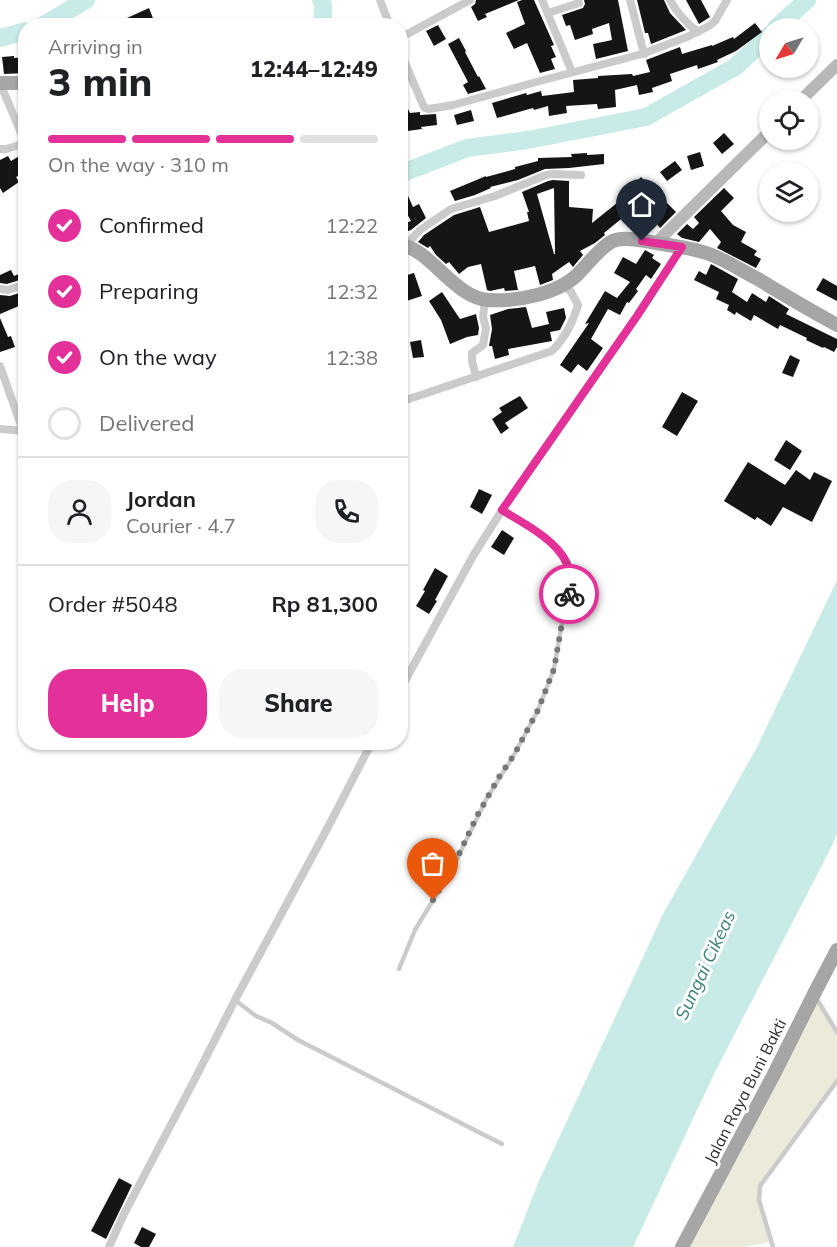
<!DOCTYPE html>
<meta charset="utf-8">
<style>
body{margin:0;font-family:Mulish,sans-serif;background:#f6f6f6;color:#202124;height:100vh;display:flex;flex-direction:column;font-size:22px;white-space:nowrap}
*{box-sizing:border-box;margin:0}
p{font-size:20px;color:#757577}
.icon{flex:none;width:33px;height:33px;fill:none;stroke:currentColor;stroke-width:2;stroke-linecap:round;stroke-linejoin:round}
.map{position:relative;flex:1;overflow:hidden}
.drawer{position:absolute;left:18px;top:18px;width:390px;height:732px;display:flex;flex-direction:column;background:#fff;border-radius:24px;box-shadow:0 2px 4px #0004}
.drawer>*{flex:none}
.needle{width:39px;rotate:232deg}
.fabs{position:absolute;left:759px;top:18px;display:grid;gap:12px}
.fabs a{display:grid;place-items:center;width:60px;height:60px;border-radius:50%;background:#fff;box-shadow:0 2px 4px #0004;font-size:30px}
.pin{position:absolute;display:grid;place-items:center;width:51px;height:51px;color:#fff;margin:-62px -26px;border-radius:50% 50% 50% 0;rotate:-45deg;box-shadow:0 0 6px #0007}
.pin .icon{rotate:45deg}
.courier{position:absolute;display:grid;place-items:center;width:60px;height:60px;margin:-30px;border:4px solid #e33199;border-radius:50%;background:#fff;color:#222;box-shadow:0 2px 8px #0007}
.headline em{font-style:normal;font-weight:800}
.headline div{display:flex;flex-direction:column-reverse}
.headline{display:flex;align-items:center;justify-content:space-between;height:102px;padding:0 30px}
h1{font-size:39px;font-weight:800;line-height:45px}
.bar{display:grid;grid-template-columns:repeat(4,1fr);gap:9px 6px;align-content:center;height:72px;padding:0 30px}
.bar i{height:8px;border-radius:4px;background:#e0e0e0}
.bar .current{background:#e33199}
.bar p{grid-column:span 4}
.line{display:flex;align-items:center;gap:15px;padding:0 30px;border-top:2px solid #e0e0e0}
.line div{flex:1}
.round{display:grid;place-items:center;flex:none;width:63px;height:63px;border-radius:24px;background:#f6f6f6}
ol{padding:0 30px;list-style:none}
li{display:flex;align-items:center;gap:18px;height:66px}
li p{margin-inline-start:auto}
li .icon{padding:6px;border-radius:50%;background:#e33199;color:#fff;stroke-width:4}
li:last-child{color:#757577}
li i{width:33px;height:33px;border:3px solid #e0e0e0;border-radius:50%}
.button{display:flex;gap:12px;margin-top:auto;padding:12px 30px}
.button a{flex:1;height:69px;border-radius:24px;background:#e33199;color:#fff;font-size:24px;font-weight:800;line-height:69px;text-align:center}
.button a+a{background:#f6f6f6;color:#202124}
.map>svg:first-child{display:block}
.green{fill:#ebeadb}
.water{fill:#c8ebe7}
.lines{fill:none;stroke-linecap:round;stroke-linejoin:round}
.river{stroke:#c8ebe7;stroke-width:18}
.building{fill:#151515;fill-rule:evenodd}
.lane{stroke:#cbcbcb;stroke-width:4.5}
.street{stroke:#cbcbcb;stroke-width:8}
.secondary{stroke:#b8b8b8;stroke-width:12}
.primary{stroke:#a6a6a6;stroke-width:14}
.done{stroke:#777;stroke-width:6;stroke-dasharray:0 10.8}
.route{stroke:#e33199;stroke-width:8}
.labels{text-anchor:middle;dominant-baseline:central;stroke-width:6;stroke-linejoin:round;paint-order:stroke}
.street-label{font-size:16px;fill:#2e2e2e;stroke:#fff}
.water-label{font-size:18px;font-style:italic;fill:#398279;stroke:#fff}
</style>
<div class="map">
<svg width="837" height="1247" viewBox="0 0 837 1247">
<rect width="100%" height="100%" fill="#fff"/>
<polygon class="green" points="814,994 837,1032 837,1081 760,1186 759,1200 771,1242 743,1247 682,1247"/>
<polygon class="water" points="837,580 837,833 832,846 714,1074 633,1247 513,1247 538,1183 664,912 756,749"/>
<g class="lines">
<g class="river">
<polyline points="321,0 323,5 323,26"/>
<polyline points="42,26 86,0"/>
<polyline points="776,28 807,0"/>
<polyline points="0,38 26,31"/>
<polyline points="400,174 467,148 528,140 646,117 735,67 770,35"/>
</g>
</g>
<g class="building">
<polygon points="476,0 519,0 485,14 487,17 478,21 471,7 475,4"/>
<polygon points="522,0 534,0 554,45 551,46 556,57 551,59 555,69 540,73 527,43 514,49 506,33 525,24 517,2"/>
<polygon points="584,0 618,0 628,51 596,59 593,44 612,40 609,23 592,29 593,34 575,40 570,25 566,26 562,15 583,8 585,4"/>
<polygon points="637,0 664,0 670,13 686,30 651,44 648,33 645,33"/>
<polygon points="686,0 701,0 710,17 699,24"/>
<polygon points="149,8 156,26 108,26 127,18"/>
<polygon points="755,23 762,32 736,51 717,60 718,62 698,69 697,65 670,74 672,81 652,88 653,92 639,95 637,85 615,90 616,107 598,109 597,104 566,106 567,113 549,116 548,106 534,110 533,108 497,118 492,103 526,93 527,95 541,91 542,96 574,92 573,80 598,78 598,76 632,74 633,76 650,72 646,60 680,47 682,54 712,45 712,46 733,37 734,39"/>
<polygon points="438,25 446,39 434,46 426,31"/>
<polygon points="459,38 466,51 465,52 478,77 479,76 486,89 468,94 463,85 468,82 448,44"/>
<polygon points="14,56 14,58 26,57 26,73 4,74 2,57"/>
<polygon points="400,93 410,113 420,112 420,115 436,114 437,125 421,127 422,129 400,132"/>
<polygon points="471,110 474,121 457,125 454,115"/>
<polygon points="724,133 734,144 722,154 713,143"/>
<polygon points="26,152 26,172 16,177 19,182 3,193 0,188 0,160 8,156 11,161"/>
<polygon points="700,152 704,166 691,170 687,156"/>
<polygon points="587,153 587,155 604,154 604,164 569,168 545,169 518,180 490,187 491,188 475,195 455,201 450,191 486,176 486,177 515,169 515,167 538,161 538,158 572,157 571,154"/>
<polygon points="675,161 682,170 667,181 660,172"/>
<polygon points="641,177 655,191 644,202 630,188"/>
<polygon points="400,178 413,207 419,204 426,218 411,230 400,234 400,225 411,221 400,201"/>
<path d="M 553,180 L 569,181 L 569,207 L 593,209 L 592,223 L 617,203 L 626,215 L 604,233 L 605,235 L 595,243 L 580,251 L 583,255 L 573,267 L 569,262 L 552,274 L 553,280 L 540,285 L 535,266 L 514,271 L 518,290 L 505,291 L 504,288 L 490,291 L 487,290 L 481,264 L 468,267 L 459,274 L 449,262 L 446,264 L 436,255 L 430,246 L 428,248 L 418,242 L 424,235 L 454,215 L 480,207 L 489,232 L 529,221 L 527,212 L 529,212 L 522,192 L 548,181 ZM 554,188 L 555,254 L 554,254 L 537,194 Z"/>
<polygon points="724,188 734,198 721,211 733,225 746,232 741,242 757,251 754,255 761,259 756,268 717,248 721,242 710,229 699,242 682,238 677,234 687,224 693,229 699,223 694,217"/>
<polygon points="667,203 676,212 660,228 651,216"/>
<polygon points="645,250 654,255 652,258 661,264 651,279 646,275 636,289 638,291 629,303 627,302 620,315 608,309 591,339 603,348 587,371 578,364 571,373 560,365 589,323 585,324 605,291 617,298 630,282 614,273 623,257 636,264"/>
<polygon points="711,264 738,279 732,292 747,302 752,293 766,302 769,296 789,309 786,314 837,339 837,347 834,352 824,347 823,348 806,340 807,338 780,325 778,329 754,315 751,321 736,312 735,315 727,310 729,305 716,299 719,292 694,280 699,271 706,275"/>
<polygon points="11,270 14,276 26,271 26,278 7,284 0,283 0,275"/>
<polygon points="414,273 422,296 400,303 400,277"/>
<polygon points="823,278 837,286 837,301 816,290"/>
<polygon points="25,291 26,303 0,314 0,295 10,296"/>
<polygon points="442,292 460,319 476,314 479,328 478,335 467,337 450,344 441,320 429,301"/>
<polygon points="526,307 532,328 549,324 546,312 564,308 566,318 560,330 550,332 552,341 508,349 509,355 495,359 492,346 489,346 492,329 490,315 508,309"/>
<polygon points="0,318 8,337 11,336 15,347 0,352"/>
<polygon points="421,340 424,357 413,358 410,342"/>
<polygon points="790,355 800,360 793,377 782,373"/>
<polygon points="682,392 698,401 677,436 662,427"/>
<polygon points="520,396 528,408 505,423 509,428 501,434 492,419 502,412 499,408"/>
<polygon points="786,440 802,451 790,470 774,460"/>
<polygon points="748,462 785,485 796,470 810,480 814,472 832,481 812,522 783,507 771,526 757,517 755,520 724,501"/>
<polygon points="479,489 492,495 482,514 470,507"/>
<polygon points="502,530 514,538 504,555 491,547"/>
<polygon points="435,568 448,576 435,600 437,601 429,614 416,606 425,591 423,590"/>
<polygon points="119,1178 132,1185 106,1239 91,1231"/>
<polygon points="142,1227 156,1234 149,1247 141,1247 134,1243"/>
</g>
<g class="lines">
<g class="lane">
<polyline points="399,969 415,930 452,869 487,798 514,755 538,710 554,669 562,623 571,590 569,567 563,554 553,545 539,534 502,510"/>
<polyline points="815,996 837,1032"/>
<polyline points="235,1000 256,1016 272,1023 298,1040 502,1144"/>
<polyline points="773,1247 759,1200 760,1186 837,1081"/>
</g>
<g class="street">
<polyline points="380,0 390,26"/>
<polyline points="542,0 572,72"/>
<polyline points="630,0 644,54"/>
<path d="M 670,0 C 677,13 686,23 698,32"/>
<polyline points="548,13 579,3"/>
<polyline points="400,38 470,0"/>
<polyline points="400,51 423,105 425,108 429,109 453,105 540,81 642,54 687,37 709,26 715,21 727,0"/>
<polyline points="0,83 26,145"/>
<polyline points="0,149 6,149 26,143"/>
<polyline points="405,246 420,230 451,209 495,196 546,175 553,174 581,175"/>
<polyline points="0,289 8,290 26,284"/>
<polyline points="0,366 23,431"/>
<polyline points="476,377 472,361 472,353 483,345 486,328 483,317 485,300"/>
<path d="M 400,402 L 552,351 C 565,338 573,322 578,305 L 571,292 L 564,284"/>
<polyline points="0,429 26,431"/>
<polyline points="400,690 473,556 502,510 637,316 682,247"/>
<polyline points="109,1247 124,1214 197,1075 235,1000 327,829 372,742"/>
</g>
<g class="secondary">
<polyline points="801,100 837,65"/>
<polyline points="656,243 770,131"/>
</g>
<g class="primary">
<polyline points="0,83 26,83"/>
<path d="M 400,245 C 430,248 453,297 488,300 C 516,302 558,294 578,274 C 587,265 600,248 611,242 C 621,236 640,240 651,242 C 671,246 690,247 709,254 C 726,260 742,271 758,279 C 784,295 810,310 837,325"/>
<polyline points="682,1247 774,1074 814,994 837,950"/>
</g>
</g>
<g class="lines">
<polyline class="done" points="433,900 452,869 477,816 499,777 514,755 538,710 554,669 562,623 569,594"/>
<path class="route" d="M 569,594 C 581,551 532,529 502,510 L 637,316 L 682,247 L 642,241"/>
</g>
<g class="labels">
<g class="street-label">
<text transform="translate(745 1091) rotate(-63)">Jalan Raya Buni Bakti</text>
</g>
<g class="water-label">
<text transform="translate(705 965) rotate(-65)">Sungai Cikeas</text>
</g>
</g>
</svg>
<div class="fabs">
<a><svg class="needle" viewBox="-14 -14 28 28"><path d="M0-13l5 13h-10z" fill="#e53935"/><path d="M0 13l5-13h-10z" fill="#757577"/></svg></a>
<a><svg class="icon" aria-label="locate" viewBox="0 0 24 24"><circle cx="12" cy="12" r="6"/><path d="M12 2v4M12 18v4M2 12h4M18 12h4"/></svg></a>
<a><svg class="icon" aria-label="layers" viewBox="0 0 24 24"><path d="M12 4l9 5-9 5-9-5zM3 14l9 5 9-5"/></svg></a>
</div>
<div class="pin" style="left:433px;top:900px;background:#ea580c"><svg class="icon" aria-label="bag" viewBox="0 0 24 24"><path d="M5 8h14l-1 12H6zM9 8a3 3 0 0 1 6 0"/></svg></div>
<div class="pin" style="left:642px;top:241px;background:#1f2937"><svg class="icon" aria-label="home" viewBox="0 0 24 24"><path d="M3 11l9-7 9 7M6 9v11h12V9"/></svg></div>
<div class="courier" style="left:569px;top:594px"><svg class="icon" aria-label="bike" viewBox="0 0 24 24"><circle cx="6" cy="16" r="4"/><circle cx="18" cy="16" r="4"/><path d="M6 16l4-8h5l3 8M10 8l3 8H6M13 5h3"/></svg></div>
<section class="drawer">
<div class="headline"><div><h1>3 min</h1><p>Arriving in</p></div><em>12:44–12:49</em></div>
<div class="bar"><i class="current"></i><i class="current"></i><i class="current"></i><i></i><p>On the way · 310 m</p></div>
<ol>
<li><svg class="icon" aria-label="check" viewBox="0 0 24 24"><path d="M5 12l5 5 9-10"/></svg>Confirmed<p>12:22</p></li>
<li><svg class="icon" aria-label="check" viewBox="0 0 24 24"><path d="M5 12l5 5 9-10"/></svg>Preparing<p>12:32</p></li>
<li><svg class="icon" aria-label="check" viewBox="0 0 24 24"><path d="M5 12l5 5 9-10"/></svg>On the way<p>12:38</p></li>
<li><i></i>Delivered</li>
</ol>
<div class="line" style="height:108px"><a class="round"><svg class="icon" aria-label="person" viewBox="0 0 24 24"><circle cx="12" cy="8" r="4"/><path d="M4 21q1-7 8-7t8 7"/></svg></a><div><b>Jordan</b><p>Courier · 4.7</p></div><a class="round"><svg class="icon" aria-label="phone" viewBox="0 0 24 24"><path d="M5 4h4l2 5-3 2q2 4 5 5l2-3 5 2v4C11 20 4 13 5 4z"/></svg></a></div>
<div class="line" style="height:78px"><div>Order #5048</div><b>Rp 81,300</b></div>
<div class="button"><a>Help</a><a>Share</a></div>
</section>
</div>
